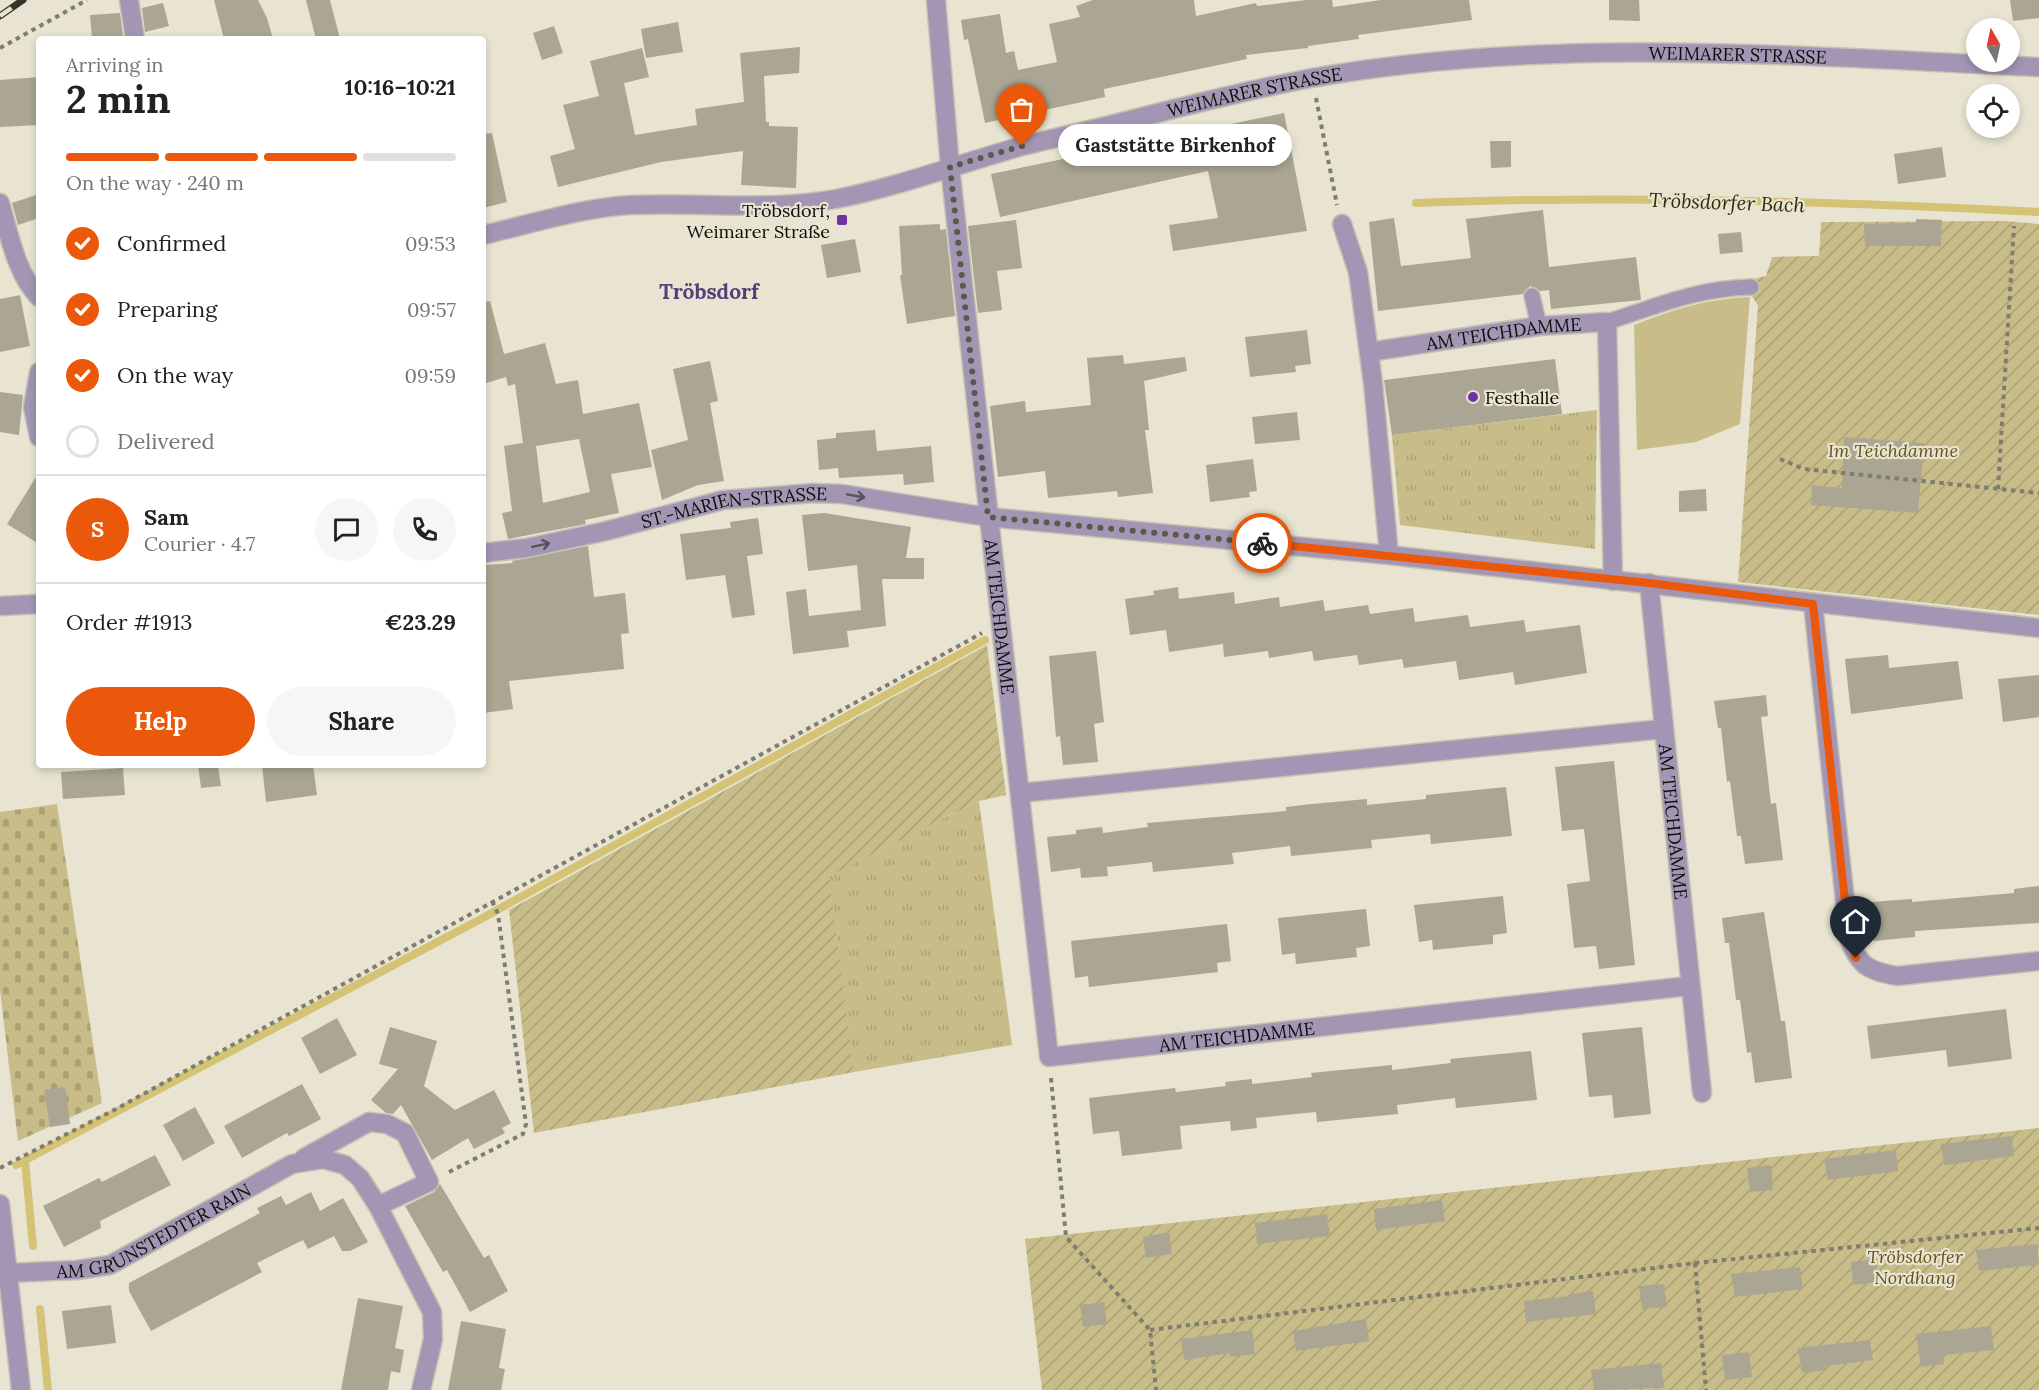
<!DOCTYPE html>
<meta charset="utf-8">
<style>
body{margin:0;font-family:Lora,serif;background:#f6f6f6;color:#222;height:100vh;display:flex;flex-direction:column;font-size:22px;white-space:nowrap}
*{box-sizing:border-box;margin:0}
p{font-size:20px;color:#767676}
.icon{flex:none;width:33px;height:33px;fill:none;stroke:currentColor;stroke-width:2;stroke-linecap:round;stroke-linejoin:round}
.map{position:relative;flex:1;overflow:hidden}
.panel{position:absolute;left:36px;top:36px;width:450px;height:732px;display:flex;flex-direction:column;background:#fff;border-radius:6px;box-shadow:0 3px 9px #0003}
.panel>*{flex:none}
.needle{width:39px;rotate:351deg}
.controls{position:absolute;left:1966px;top:18px;display:grid;gap:12px}
.controls a{display:grid;place-items:center;width:54px;height:54px;border-radius:50%;background:#fff;box-shadow:0 3px 9px #0003;font-size:30px}
.pin{position:absolute;display:grid;place-items:center;width:51px;height:51px;color:#fff;margin:-62px -26px;border-radius:50% 50% 50% 0;rotate:-45deg;box-shadow:0 0 6px #0007}
.pin .icon{rotate:45deg}
.courier{position:absolute;display:grid;place-items:center;width:60px;height:60px;margin:-30px;border:4px solid #ea580c;border-radius:50%;background:#fff;color:#222;box-shadow:0 2px 8px #0007}
.bubble{position:absolute;height:42px;border-radius:21px;background:#fff;box-shadow:0 3px 9px #0003;font-size:20px;font-weight:800;line-height:42px;text-align:center}
.summary em{font-style:normal;font-weight:800}
.summary div{display:flex;flex-direction:column-reverse}
.summary{display:flex;align-items:center;justify-content:space-between;height:102px;padding:0 30px}
h1{font-size:39px;font-weight:800;line-height:45px}
.bar{display:grid;grid-template-columns:repeat(4,1fr);gap:9px 6px;align-content:center;height:72px;padding:0 30px}
.bar i{height:8px;border-radius:4px;background:#e0e0e0}
.bar .active{background:#ea580c}
.bar p{grid-column:span 4}
.line{display:flex;align-items:center;gap:15px;padding:0 30px;border-top:2px solid #e0e0e0}
.line div{flex:1}
.round{display:grid;place-items:center;flex:none;width:63px;height:63px;border-radius:32px;background:#f6f6f6}
ol{padding:0 30px;list-style:none}
li{display:flex;align-items:center;gap:18px;height:66px}
li p{margin-inline-start:auto}
li .icon{padding:6px;border-radius:50%;background:#ea580c;color:#fff;stroke-width:4}
li:last-child{color:#767676}
li i{width:33px;height:33px;border:3px solid #e0e0e0;border-radius:50%}
.button{display:flex;gap:12px;margin-top:auto;padding:12px 30px}
.button a{flex:1;height:69px;border-radius:36px;background:#ea580c;color:#fff;font-size:24px;font-weight:800;line-height:69px;text-align:center}
.button a+a{background:#f6f6f6;color:#222}
.map>svg:first-child{display:block}
.grass{fill:url(#grass-tufts)}
.cemetery{fill:url(#cemetery-stones)}
.park{fill:#c8bd89}
.garden{fill:url(#garden-furrows)}
.lines{fill:none;stroke-linecap:round;stroke-linejoin:round}
.stream{stroke:#d4c375;stroke-width:8}
.building{fill:#aaa693;fill-rule:evenodd}
.service-casing{stroke:#c5c2b1;stroke-width:18}
.minor-casing{stroke:#c5c2b1;stroke-width:21}
.path{stroke:#7f7d70;stroke-width:4;stroke-dasharray:4.5 4.5;stroke-linecap:butt}
.service{stroke:#a296b4;stroke-width:15}
.minor{stroke:#a296b4;stroke-width:18}
.rail-casing{stroke:#36352c;stroke-width:7}
.rail{stroke:#e8e4d1;stroke-width:4.5;stroke-dasharray:14;stroke-linecap:butt}
.oneway{stroke:#58525e}
.done{stroke:#5b594e;stroke-width:6;stroke-dasharray:0 10.8}
.route{stroke:#ea580c;stroke-width:8}
.poi-dot{fill:#6c31a7;stroke:#e8e4d1;stroke-width:2}
.labels{text-anchor:middle;dominant-baseline:central;stroke-width:4.5;stroke-linejoin:round;paint-order:stroke}
.street-label{font-size:18px;fill:#0f0e08;stroke:#e8e4d1}
.poi-label{font-size:18px;fill:#0f0e08;stroke:#e8e4d1;text-anchor:end}
.park-label{font-size:18px;font-style:italic;fill:#61551a;stroke:#e8e4d1}
.water-label{font-size:20px;font-style:italic;fill:#312a06;stroke:#e8e4d1}
.quarter-label{font-size:21px;font-weight:bold;fill:#573d79;stroke:#e8e4d1}
</style>
<div class="map">
<svg width="2039" height="1390" viewBox="0 0 2039 1390">
<defs>
<pattern id="grass-tufts" width="24" height="20" patternUnits="userSpaceOnUse" patternTransform="scale(1.5)"><rect width="24" height="20" fill="#c8bd89"/><path d="M3 7l-1-3M5 7V3M7 7l1-3M15 17l-1-3M17 17v-4M19 17l1-3" fill="none" stroke="#aba175"/></pattern>
<pattern id="cemetery-stones" width="16" height="16" patternUnits="userSpaceOnUse" patternTransform="scale(1.5)"><rect width="16" height="16" fill="#c8bd89"/><path d="M2 7V4a2 2 0 0 1 4 0v3zM10 15v-3a2 2 0 0 1 4 0v3z" fill="#aba175"/></pattern>
<pattern id="garden-furrows" width="10" height="10" patternUnits="userSpaceOnUse" patternTransform="scale(1.5)"><rect width="10" height="10" fill="#c8bd89"/><path d="M-1 1l2-2M0 10L10 0M9 11l2-2" fill="none" stroke="#aba175"/></pattern>
</defs>
<rect width="100%" height="100%" fill="#e8e4d1"/>
<g class="grass">
<polygon points="1597,410 1595,549 1400,525 1392,435"/>
<polygon points="979,801 1012,1045 854,1072 828,876"/>
</g>
<polygon class="cemetery" points="57,804 102,1103 18,1141 0,990 0,812"/>
<path class="park" d="M 1750,297 L 1740,424 L 1696,442 L 1637,450 L 1634,325 C 1674,309 1706,299 1750,297 Z"/>
<g class="garden">
<polygon points="2005,221 2039,224 2039,615 1738,582 1758,305 1751,295 1752,279 1766,276 1772,257 1819,256 1821,222"/>
<polygon points="987,645 1006,795 979,801 829,876 854,1072 534,1133 509,910"/>
<polygon points="2039,1128 2039,1390 1042,1390 1025,1239"/>
</g>
<g class="lines">
<g class="stream">
<path d="M 1416,203 C 1623,195 1832,201 2039,212"/>
<polyline points="25,1161 33,1246"/>
<polyline points="16,1165 479,920 985,640"/>
<polyline points="40,1309 48,1390"/>
</g>
</g>
<g class="building">
<polygon points="214,0 258,0 267,18 273,39 224,39"/>
<polygon points="306,0 330,0 340,39 316,39"/>
<polygon points="1093,0 1194,0 1196,16 1256,3 1257,6 1306,0 1332,0 1333,7 1381,0 1469,0 1472,20 1358,35 1359,39 1308,46 1308,48 1246,55 1247,59 1104,89 1105,97 985,123 968,39 964,40 961,20 1000,14 1006,53 1014,51 1018,70 1057,62 1049,24 1080,17 1076,6"/>
<polygon points="1609,0 1639,0 1640,21 1609,20"/>
<polygon points="2010,0 2039,0 2039,18 2013,21"/>
<polygon points="163,3 169,26 145,32 142,8"/>
<polygon points="120,13 123,36 92,39 90,15"/>
<polygon points="678,22 683,52 646,58 641,29"/>
<polygon points="554,26 563,53 542,60 533,33"/>
<polygon points="800,47 799,73 764,76 766,122 769,122 769,126 798,127 796,188 741,185 743,151 661,162 558,187 550,156 575,149 563,105 599,96 590,61 642,48 649,77 624,83 635,135 697,125 695,109 744,102 740,53"/>
<polygon points="39,77 39,125 0,127 0,80"/>
<polygon points="1284,113 1307,231 1173,251 1169,225 1218,218 1208,171 1000,217 991,174"/>
<polygon points="492,133 507,202 483,208 483,134"/>
<polygon points="1490,141 1511,141 1511,167 1491,168"/>
<polygon points="1942,147 1946,177 1898,184 1894,154"/>
<polygon points="39,194 39,218 18,225 12,203"/>
<polygon points="1543,210 1549,267 1636,257 1641,300 1551,309 1549,290 1540,291 1530,286 1523,294 1378,311 1369,222 1394,218 1401,266 1471,258 1466,219"/>
<polygon points="1916,219 1942,220 1941,246 1865,246 1864,224 1916,223"/>
<polygon points="1016,220 1022,268 997,271 1002,310 978,313 968,226"/>
<polygon points="940,224 940,230 946,229 955,316 907,324 900,275 902,275 899,226"/>
<polygon points="1741,232 1743,252 1720,254 1718,234"/>
<polygon points="855,239 861,272 827,278 821,245"/>
<polygon points="20,295 30,346 0,352 0,299"/>
<path d="M 490,301 L 504,354 L 545,343 L 556,384 L 578,380 L 583,414 L 639,403 L 652,467 L 611,474 L 619,513 L 585,520 L 586,524 L 508,539 L 502,513 L 512,511 L 504,446 L 523,443 L 515,384 L 508,386 L 506,377 L 483,384 L 483,302 ZM 579,439 L 590,492 L 543,503 L 536,446 Z"/>
<polygon points="1307,330 1311,364 1295,366 1296,372 1250,377 1245,337"/>
<polygon points="1123,355 1124,364 1185,357 1187,371 1144,381 1149,430 1145,430 1153,493 1118,497 1117,491 1048,498 1045,471 998,477 990,406 1025,401 1026,412 1091,405 1087,358"/>
<polygon points="1555,359 1562,414 1392,435 1384,380"/>
<polygon points="710,361 718,401 710,403 724,481 698,485 662,500 651,450 688,440 673,369"/>
<polygon points="0,392 23,395 19,435 0,432"/>
<polygon points="1297,412 1300,440 1255,444 1252,417"/>
<polygon points="875,430 877,451 931,446 934,482 904,485 903,474 839,478 838,468 819,470 817,440 836,438 836,433"/>
<polygon points="1844,437 1924,443 1918,513 1811,505 1812,485 1842,488"/>
<polygon points="1253,459 1257,491 1249,492 1250,497 1210,502 1206,465"/>
<polygon points="39,472 39,544 7,524"/>
<polygon points="1706,489 1707,511 1679,512 1679,491"/>
<polygon points="824,513 911,527 906,558 924,558 924,579 882,579 886,626 847,631 849,647 793,654 786,592 806,589 809,616 861,610 857,565 808,571 802,515"/>
<polygon points="758,518 763,554 747,556 755,615 732,618 725,575 686,580 680,534 731,528 730,522"/>
<polygon points="588,546 594,597 625,593 629,633 621,634 624,669 509,681 513,709 483,713 483,565 513,563 512,561"/>
<polygon points="1178,587 1179,599 1234,592 1235,604 1279,597 1280,607 1323,600 1325,611 1368,605 1370,614 1413,608 1415,622 1468,615 1470,627 1524,620 1526,632 1580,625 1587,673 1515,685 1513,672 1459,680 1456,661 1404,668 1402,659 1359,665 1357,655 1314,661 1312,651 1269,658 1268,651 1224,657 1223,644 1169,652 1166,630 1130,635 1125,599 1154,595 1153,591"/>
<polygon points="1096,651 1104,722 1094,724 1098,762 1063,765 1060,736 1056,737 1049,656"/>
<polygon points="1888,655 1889,668 1958,661 1963,699 1851,714 1845,659"/>
<polygon points="2039,675 2039,717 2003,722 1998,679"/>
<polygon points="1766,695 1768,716 1761,717 1771,804 1776,803 1783,860 1745,864 1741,836 1737,836 1730,781 1727,782 1721,728 1718,728 1714,701"/>
<polygon points="1614,761 1635,965 1599,969 1596,946 1574,948 1567,884 1590,881 1584,829 1562,831 1555,767"/>
<polygon points="198,765 218,765 221,786 201,788"/>
<polygon points="262,765 313,765 317,795 266,802"/>
<polygon points="123,768 125,795 63,799 61,772"/>
<polygon points="1506,787 1512,836 1431,844 1430,834 1371,840 1372,848 1291,856 1290,846 1232,853 1234,864 1153,872 1152,862 1107,867 1108,876 1081,878 1080,868 1051,872 1047,837 1076,834 1076,830 1102,827 1103,833 1148,827 1147,823 1286,811 1286,807 1312,804 1367,799 1367,805 1426,799 1426,795"/>
<polygon points="2039,886 2039,923 1915,931 1915,937 1874,941 1871,902 1912,899 1912,902 2014,893 2014,889"/>
<polygon points="1503,896 1507,933 1493,935 1493,944 1433,950 1432,940 1419,942 1414,905"/>
<polygon points="1366,909 1370,946 1356,948 1357,957 1296,964 1295,953 1282,955 1278,918"/>
<polygon points="1764,912 1781,1021 1785,1021 1792,1078 1755,1083 1751,1052 1747,1053 1740,1000 1736,1000 1729,943 1725,943 1722,918"/>
<polygon points="1227,924 1231,961 1217,963 1218,972 1089,987 1088,976 1075,978 1071,941"/>
<polygon points="2006,1009 2012,1059 1948,1067 1946,1050 1871,1059 1867,1026"/>
<polygon points="337,1018 357,1055 320,1074 301,1038"/>
<polygon points="390,1027 437,1041 424,1086 455,1110 494,1090 511,1123 502,1128 505,1133 474,1149 468,1138 432,1160 401,1105 393,1114 386,1113 371,1100 398,1069 379,1064"/>
<polygon points="1642,1027 1651,1114 1614,1118 1612,1095 1589,1097 1582,1033"/>
<polygon points="1531,1051 1537,1100 1456,1108 1455,1098 1397,1105 1398,1114 1317,1122 1316,1112 1256,1118 1257,1128 1231,1131 1230,1121 1180,1126 1182,1149 1122,1156 1119,1131 1093,1134 1089,1098 1175,1088 1176,1092 1226,1086 1225,1082 1252,1079 1252,1084 1312,1077 1311,1073 1392,1065 1392,1070 1451,1063 1450,1059"/>
<polygon points="302,1084 321,1119 289,1136 287,1133 242,1158 224,1126"/>
<polygon points="65,1087 70,1124 50,1127 44,1090"/>
<polygon points="195,1107 215,1143 183,1161 163,1125"/>
<polygon points="2012,1136 2014,1156 1944,1165 1941,1144"/>
<polygon points="1896,1150 1898,1171 1828,1180 1824,1159"/>
<polygon points="155,1155 171,1185 100,1221 101,1228 64,1247 43,1206 99,1178 102,1182"/>
<polygon points="1771,1165 1773,1190 1750,1192 1747,1168"/>
<polygon points="440,1184 484,1258 489,1255 508,1291 470,1312 447,1270 443,1272 405,1206 434,1192"/>
<polygon points="311,1192 320,1211 343,1198 368,1242 350,1251 342,1251 334,1236 308,1249 303,1240 257,1263 262,1272 151,1331 129,1291 129,1283 260,1213 257,1208 281,1196 286,1205"/>
<polygon points="1442,1200 1445,1221 1376,1230 1374,1209"/>
<polygon points="1327,1214 1330,1236 1257,1244 1255,1223"/>
<polygon points="1169,1232 1172,1254 1146,1258 1143,1237"/>
<polygon points="2037,1244 2039,1265 1979,1271 1976,1250"/>
<polygon points="1876,1259 1879,1282 1853,1285 1851,1262"/>
<polygon points="1800,1267 1803,1289 1735,1297 1731,1274"/>
<polygon points="1664,1284 1667,1307 1642,1309 1639,1286"/>
<polygon points="1593,1291 1596,1314 1526,1322 1524,1301 1570,1296 1570,1294"/>
<polygon points="358,1298 403,1306 395,1348 404,1350 400,1373 391,1371 388,1390 341,1390"/>
<polygon points="1104,1302 1107,1324 1083,1327 1080,1305"/>
<polygon points="111,1305 116,1343 67,1349 62,1311"/>
<polygon points="1366,1319 1369,1341 1296,1351 1293,1331"/>
<polygon points="461,1321 506,1329 499,1368 505,1369 501,1390 448,1390"/>
<polygon points="1991,1326 1994,1350 1943,1355 1944,1364 1921,1367 1916,1334"/>
<polygon points="1252,1330 1255,1354 1230,1357 1230,1353 1184,1360 1181,1339"/>
<polygon points="1870,1340 1873,1360 1826,1366 1826,1370 1802,1373 1798,1348"/>
<polygon points="1749,1352 1752,1377 1725,1380 1722,1355"/>
<polygon points="1661,1363 1664,1388 1594,1390 1591,1370"/>
</g>
<g class="lines">
<g class="service-casing">
<g id="service">
<polyline points="1532,296 1539,326"/>
<path d="M 1607,322 C 1661,305 1693,289 1751,287"/>
</g>
</g>
<g class="minor-casing">
<g id="minor">
<polyline points="129,0 135,39"/>
<path id="s1" d="M 936,0 L 950,167 L 1049,1057 L 1689,986"/>
<path d="M 0,203 C 9,233 16,274 39,297"/>
<polyline points="1342,224 1358,272 1373,383 1389,555"/>
<path id="s2" d="M 483,235 C 531,224 581,208 630,205 C 699,202 768,211 836,199 C 898,187 958,164 1019,147 C 1057,137 1096,129 1134,119 C 1193,104 1252,89 1312,78 C 1551,36 1798,56 2039,67"/>
<path id="s3" d="M 1369,352 L 1539,326 L 1607,322 L 1613,581"/>
<polyline points="39,372 33,407 39,437"/>
<path id="s4" d="M 483,553 L 527,548 L 606,531 L 723,500 L 813,493 L 842,494 L 988,517 L 1389,555 L 2039,628"/>
<path id="s5" d="M 1649,583 L 1702,1093"/>
<path d="M 1813,604 L 1849,938 C 1858,965 1868,971 1897,976 L 2039,961"/>
<polyline points="0,606 39,604"/>
<polyline points="1020,793 1663,729"/>
<polyline points="304,1158 369,1122 387,1124 405,1133 429,1182 378,1206"/>
<polyline points="0,1204 21,1390"/>
<path id="s6" d="M 7,1273 L 77,1270 L 110,1265 L 292,1164 L 323,1159 L 345,1165 L 360,1178 L 378,1206 L 432,1312 L 433,1339 L 421,1390"/>
</g>
</g>
<g class="path">
<polyline points="0,48 87,0"/>
<polyline points="1316,98 1337,205"/>
<polyline points="1780,459 1804,469 2039,493"/>
<polyline points="1998,489 2014,226"/>
<polyline points="1051,1078 1066,1237 1150,1330 1156,1390"/>
<polyline points="0,1168 116,1109 982,633"/>
<polyline points="449,1172 523,1134 526,1124 498,914 492,901"/>
<polyline points="1695,1263 1706,1390"/>
<polyline points="1150,1330 1695,1263 2039,1228"/>
</g>
<use href="#service" class="service"/>
<use href="#minor" class="minor"/>
<g class="rail-casing">
<polyline id="rail" points="0,16 23,0"/>
</g>
<use href="#rail" class="rail"/>
</g>
<defs><path id="oneway-shaft" d="M-6 0H5M1.5-3L5.5 0L1.5 3" fill="none" stroke-width="1.6" stroke-linecap="round" stroke-linejoin="round" transform="scale(1.5)"/></defs>
<g class="oneway">
<use href="#oneway-shaft" transform="translate(856 496) rotate(10)"/>
<use href="#oneway-shaft" transform="translate(541 545) rotate(-12)"/>
</g>
<g class="lines">
<polyline class="done" points="1022,146 950,167 988,517 1262,543"/>
<polyline class="route" points="1262,543 1649,583 1813,604 1849,938 1856,958"/>
</g>
<g class="poi-dot">
<rect x="836" y="214" width="12" height="12" rx="3"/>
<circle cx="1473" cy="397" r="6"/>
</g>
<g class="labels">
<g class="street-label">
<text stroke="none"><textPath href="#s2" startOffset="1275">WEIMARER STRASSE</textPath></text>
<text stroke="none"><textPath href="#s2" startOffset="789">WEIMARER STRASSE</textPath></text>
<text stroke="none"><textPath href="#s3" startOffset="136">AM TEICHDAMME</textPath></text>
<text stroke="none"><textPath href="#s4" startOffset="256">ST.-MARIEN-STRASSE</textPath></text>
<text stroke="none"><textPath href="#s1" startOffset="620">AM TEICHDAMME</textPath></text>
<text stroke="none"><textPath href="#s5" startOffset="240">AM TEICHDAMME</textPath></text>
<text stroke="none"><textPath href="#s1" startOffset="1252">AM TEICHDAMME</textPath></text>
<text stroke="none"><textPath href="#s6" startOffset="156">AM GRUNSTEDTER RAIN</textPath></text>
</g>
<g class="poi-label">
<text x="830" y="210">Tröbsdorf,<tspan x="830" dy="21">Weimarer Straße</tspan></text>
<text x="1485" y="397" text-anchor="start">Festhalle</text>
</g>
<g class="park-label">
<text x="1893" y="450">Im Teichdamme</text>
<text x="1915" y="1256">Tröbsdorfer<tspan x="1915" dy="21">Nordhang</tspan></text>
</g>
<g class="water-label">
<text transform="translate(1727 202) rotate(2)">Tröbsdorfer Bach</text>
</g>
<g class="quarter-label">
<text x="709" y="291">Tröbsdorf</text>
</g>
</g>
</svg>
<div class="controls">
<a><svg class="needle" viewBox="-14 -14 28 28"><path d="M0-13l5 13h-10z" fill="#e53935"/><path d="M0 13l5-13h-10z" fill="#767676"/></svg></a>
<a><svg class="icon" aria-label="locate" viewBox="0 0 24 24"><circle cx="12" cy="12" r="6"/><path d="M12 2v4M12 18v4M2 12h4M18 12h4"/></svg></a>
</div>
<div class="pin" style="left:1022px;top:146px;background:#ea580c"><svg class="icon" aria-label="bag" viewBox="0 0 24 24"><path d="M5 8h14l-1 12H6zM9 8a3 3 0 0 1 6 0"/></svg></div>
<div class="pin" style="left:1856px;top:958px;background:#1f2937"><svg class="icon" aria-label="home" viewBox="0 0 24 24"><path d="M3 11l9-7 9 7M6 9v11h12V9"/></svg></div>
<div class="courier" style="left:1262px;top:543px"><svg class="icon" aria-label="bike" viewBox="0 0 24 24"><circle cx="6" cy="16" r="4"/><circle cx="18" cy="16" r="4"/><path d="M6 16l4-8h5l3 8M10 8l3 8H6M13 5h3"/></svg></div>
<div class="bubble" style="left:1058px;top:124px;width:234px">Gaststätte Birkenhof</div>
<section class="panel">
<div class="summary"><div><h1>2 min</h1><p>Arriving in</p></div><em>10:16–10:21</em></div>
<div class="bar"><i class="active"></i><i class="active"></i><i class="active"></i><i></i><p>On the way · 240 m</p></div>
<ol>
<li><svg class="icon" aria-label="check" viewBox="0 0 24 24"><path d="M5 12l5 5 9-10"/></svg>Confirmed<p>09:53</p></li>
<li><svg class="icon" aria-label="check" viewBox="0 0 24 24"><path d="M5 12l5 5 9-10"/></svg>Preparing<p>09:57</p></li>
<li><svg class="icon" aria-label="check" viewBox="0 0 24 24"><path d="M5 12l5 5 9-10"/></svg>On the way<p>09:59</p></li>
<li><i></i>Delivered</li>
</ol>
<div class="line" style="height:108px"><b class="round" style="background:#ea580c;color:#fff">S</b><div><b>Sam</b><p>Courier · 4.7</p></div><a class="round"><svg class="icon" aria-label="chat" viewBox="0 0 24 24"><path d="M4 5h16v11H9l-5 4z"/></svg></a><a class="round"><svg class="icon" aria-label="phone" viewBox="0 0 24 24"><path d="M5 4h4l2 5-3 2q2 4 5 5l2-3 5 2v4C11 20 4 13 5 4z"/></svg></a></div>
<div class="line" style="height:78px"><div>Order #1913</div><b>€23.29</b></div>
<div class="button"><a>Help</a><a>Share</a></div>
</section>
</div>
